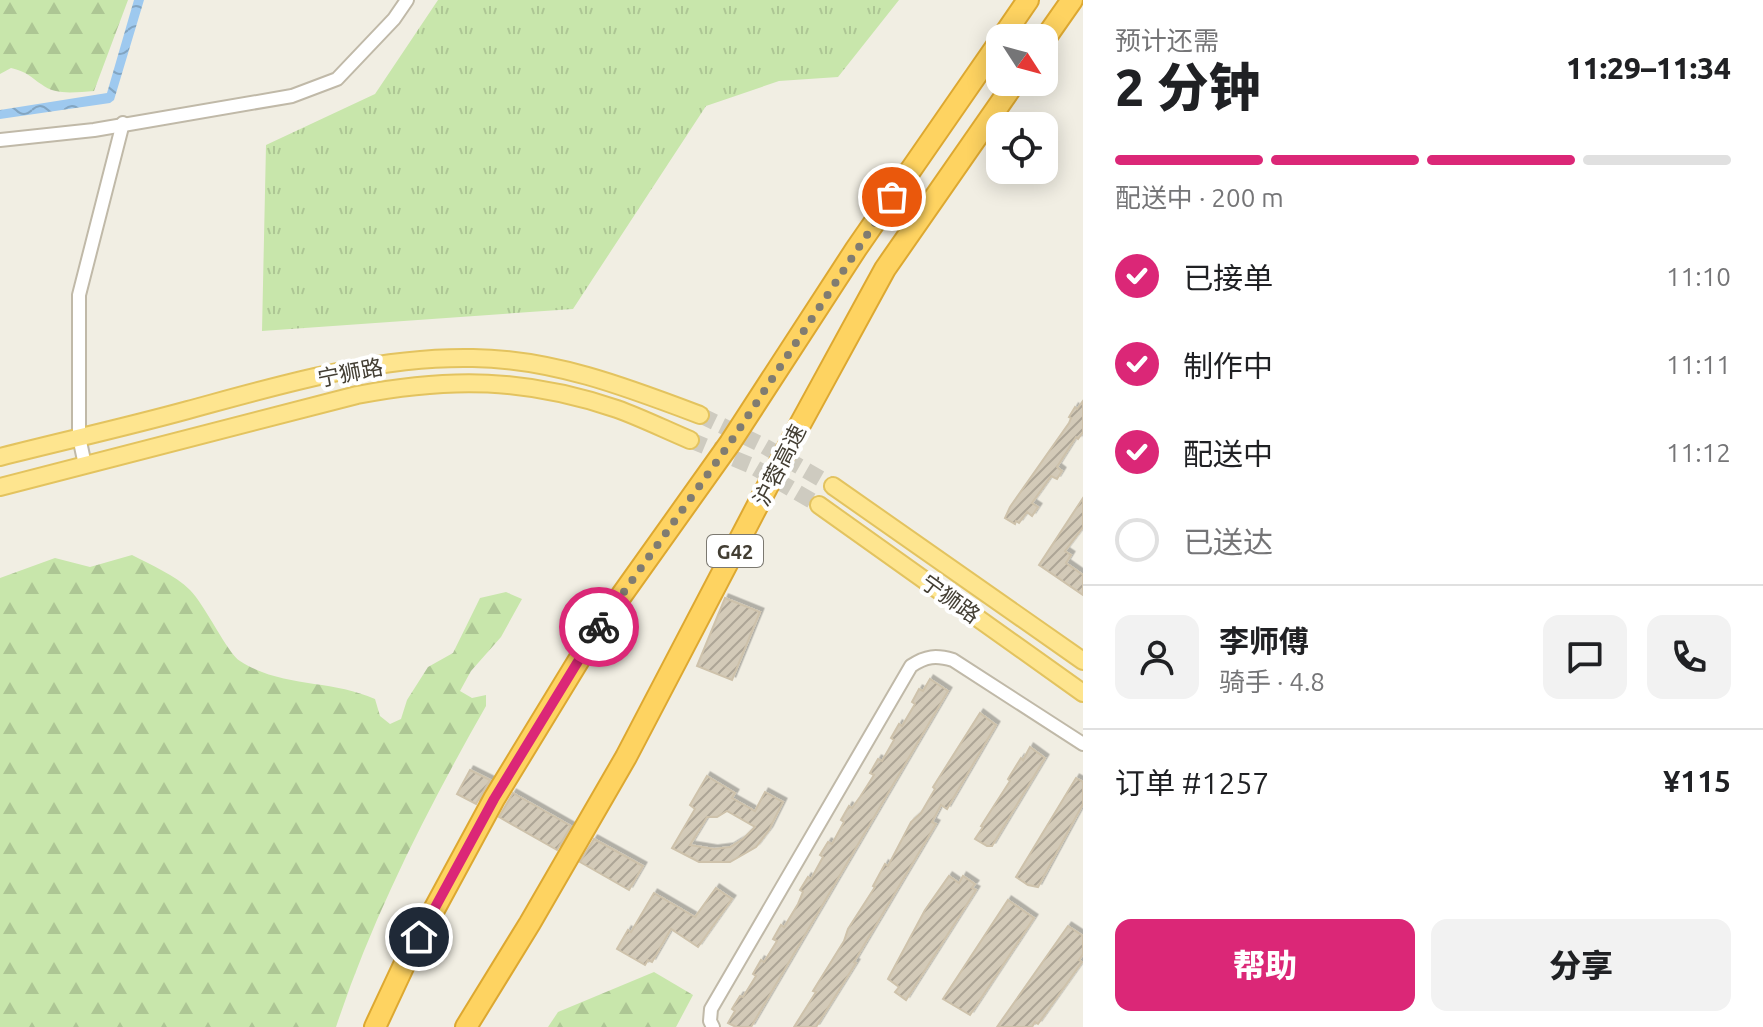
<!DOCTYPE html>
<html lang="zh">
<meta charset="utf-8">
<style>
body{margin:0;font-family:Ubuntu,"Noto Sans SC",sans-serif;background:#f2f2f2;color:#202124;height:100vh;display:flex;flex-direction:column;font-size:30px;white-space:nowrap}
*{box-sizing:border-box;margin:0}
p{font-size:26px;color:#757577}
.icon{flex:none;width:44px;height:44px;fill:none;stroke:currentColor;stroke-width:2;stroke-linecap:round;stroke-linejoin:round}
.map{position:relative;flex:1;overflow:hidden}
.drawer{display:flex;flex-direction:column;background:#fff;width:680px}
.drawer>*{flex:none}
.needle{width:52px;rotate:126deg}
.tools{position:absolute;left:986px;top:24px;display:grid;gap:16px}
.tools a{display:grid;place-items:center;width:72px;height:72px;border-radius:16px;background:#fff;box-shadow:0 4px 20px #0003;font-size:40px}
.pin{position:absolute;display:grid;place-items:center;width:68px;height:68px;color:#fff;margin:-34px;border:4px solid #fff;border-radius:50%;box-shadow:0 2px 8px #0007}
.courier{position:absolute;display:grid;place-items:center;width:80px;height:80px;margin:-40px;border:6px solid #db2777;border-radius:50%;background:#fff;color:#222;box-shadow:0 2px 10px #0007}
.summary em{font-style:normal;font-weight:800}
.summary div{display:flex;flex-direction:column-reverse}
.summary{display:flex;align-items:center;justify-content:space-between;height:136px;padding:0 32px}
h1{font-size:52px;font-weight:800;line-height:60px}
.bar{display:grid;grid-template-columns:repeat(4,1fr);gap:12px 8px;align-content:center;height:96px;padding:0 32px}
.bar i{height:10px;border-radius:6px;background:#e0e0e0}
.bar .on{background:#db2777}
.bar p{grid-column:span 4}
.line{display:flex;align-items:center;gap:20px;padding:0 32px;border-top:2px solid #e0e0e0}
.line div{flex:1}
.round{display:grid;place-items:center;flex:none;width:84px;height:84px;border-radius:16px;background:#f2f2f2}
ol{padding:0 32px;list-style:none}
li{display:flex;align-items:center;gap:24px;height:88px}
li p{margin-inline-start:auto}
li .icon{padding:8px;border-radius:50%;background:#db2777;color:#fff;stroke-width:4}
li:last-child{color:#757577}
li i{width:44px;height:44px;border:4px solid #e0e0e0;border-radius:50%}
.primary-button{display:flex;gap:16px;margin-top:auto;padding:16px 32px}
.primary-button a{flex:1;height:92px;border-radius:16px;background:#db2777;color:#fff;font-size:32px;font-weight:800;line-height:92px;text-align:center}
.primary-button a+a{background:#f2f2f2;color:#202124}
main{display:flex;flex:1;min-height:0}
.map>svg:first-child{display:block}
.grass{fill:url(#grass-tufts)}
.forest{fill:url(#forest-firs)}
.water{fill:url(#water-waves)}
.building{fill:url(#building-hatch);stroke:#cec2ab;stroke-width:2;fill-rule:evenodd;filter:url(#shadow)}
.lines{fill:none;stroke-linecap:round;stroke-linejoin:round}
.major-tunnel{stroke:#cecbc0;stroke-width:16;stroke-dasharray:16 8;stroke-linecap:butt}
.minor-casing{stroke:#c0b9a8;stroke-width:16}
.major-casing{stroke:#e3c35f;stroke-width:20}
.highway-casing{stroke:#dda831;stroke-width:24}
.minor{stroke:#fff;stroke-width:12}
.major{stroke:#fee58f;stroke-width:16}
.highway{stroke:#fed361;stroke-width:20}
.done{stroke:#807c71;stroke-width:8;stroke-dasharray:0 14.4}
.route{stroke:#db2777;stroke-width:10}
.labels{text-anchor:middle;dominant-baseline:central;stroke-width:8;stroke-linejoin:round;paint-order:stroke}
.shield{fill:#fff;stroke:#7b7870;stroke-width:2}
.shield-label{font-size:20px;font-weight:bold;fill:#433e33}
.street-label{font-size:22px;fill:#433e33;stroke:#fff}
</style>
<main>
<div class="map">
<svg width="1083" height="1027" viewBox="0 0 1083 1027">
<defs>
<pattern id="grass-tufts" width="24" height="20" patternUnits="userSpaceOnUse" patternTransform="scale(2)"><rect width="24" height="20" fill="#c8e6ab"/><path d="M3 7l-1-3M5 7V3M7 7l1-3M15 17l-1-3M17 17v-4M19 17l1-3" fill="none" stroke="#adc694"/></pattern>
<pattern id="forest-firs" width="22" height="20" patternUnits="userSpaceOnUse" patternTransform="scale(2)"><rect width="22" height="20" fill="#c8e6ab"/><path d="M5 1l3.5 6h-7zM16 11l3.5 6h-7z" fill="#adc694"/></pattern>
<pattern id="water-waves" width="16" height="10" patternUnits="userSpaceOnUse" patternTransform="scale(2)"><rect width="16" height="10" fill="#9ec9ef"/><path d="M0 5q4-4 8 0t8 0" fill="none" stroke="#82a5c2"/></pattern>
<pattern id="building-hatch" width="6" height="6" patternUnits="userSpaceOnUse" patternTransform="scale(2)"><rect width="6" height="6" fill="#d3cab8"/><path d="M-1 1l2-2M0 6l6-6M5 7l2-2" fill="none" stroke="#ada596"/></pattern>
<filter id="shadow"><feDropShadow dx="3.5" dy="-3.5" stdDeviation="0" flood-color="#0004"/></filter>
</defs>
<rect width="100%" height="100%" fill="#f1eee3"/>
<polygon class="grass" points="438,0 899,0 838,77 779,81 706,106 573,309 262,331 266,145 375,94"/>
<g class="forest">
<path d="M 0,0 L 128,0 L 94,91 C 76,92 56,96 41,84 C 28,75 27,72 11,68 L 0,74 Z"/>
<path d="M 132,555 C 151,565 175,575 190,590 C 205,605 228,654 240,661 C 282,688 331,679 375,699 L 380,716 L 390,724 L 401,719 L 407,700 L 428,667 L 453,653 L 480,598 L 506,592 L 522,599 L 501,637 L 471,671 L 460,691 L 472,698 L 486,695 L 486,706 C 428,808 373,915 336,1027 L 0,1027 L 0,578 L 55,558 L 90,567 Z"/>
<polygon points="654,972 693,995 676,1027 548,1027 558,1012"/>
</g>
<polygon class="water" points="134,0 144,0 114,100 110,103 0,119 0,110 107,93"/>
<g class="building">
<polygon points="1083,401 1083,432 1078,439 1076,437 1057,467 1062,471 1057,479 1051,476 1042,489 1032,503 1038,507 1032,516 1027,512 1019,523 1016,521 1015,524 1005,518 1010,507 1069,423 1071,418 1069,417 1075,407 1077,409"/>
<polygon points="1083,498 1083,527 1065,551 1071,555 1066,563 1083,575 1083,595 1039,565"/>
<polygon points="725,598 760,612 732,680 697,666"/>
<polygon points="930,679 948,691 751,1027 736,1027 728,1023 735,1011 732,1009 740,996 743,997 756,976 753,974 761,960 764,962 777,941 773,939 781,925 784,927 798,904 803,892 800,890 808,877 811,879 823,857 820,855 828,842 832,844 844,822 841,820 849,806 852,808 860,797 874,775 870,773 878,759 882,761 894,740 891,738 899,724 902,726 915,704 912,702 919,689 923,691"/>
<polygon points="980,713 996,725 947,809 941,805 932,822 936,824 854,962 856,963 816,1027 794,1027 816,992 813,991 844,941 848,929 875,887 873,886 885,864 888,866 911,822 921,813 935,789 933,787"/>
<polygon points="1030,747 1045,758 992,846 987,846 975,839 983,827 981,826 1010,781 1008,779 1021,758 1023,760"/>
<polygon points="470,770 490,780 476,804 457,794"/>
<path d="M 707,776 L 735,793 L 732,798 L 755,811 L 765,792 L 783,802 L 769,830 L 756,847 L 730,862 L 699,862 L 672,848 L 695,809 L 690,805 ZM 727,811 L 755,827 L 743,839 L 730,847 L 714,849 L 690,845 L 707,817 L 717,817 Z"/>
<polygon points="1076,778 1083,782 1083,804 1038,887 1028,885 1016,877"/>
<polygon points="513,793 571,826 557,850 499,817"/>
<polygon points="594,839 643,866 629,890 580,862"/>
<polygon points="949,876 959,883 963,876 975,884 972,888 976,890 906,1000 895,992 899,987 888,979 925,910"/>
<polygon points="716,888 732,899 698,947 671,929 652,962 648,960 645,965 617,949 628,930 631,932 654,893 695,917"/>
<polygon points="1008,900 1034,918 970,1015 943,999"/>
<polygon points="1068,926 1083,936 1083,954 1079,960 1082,962 1038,1024 1035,1022 1032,1027 997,1027"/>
</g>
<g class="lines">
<g class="major-tunnel">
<polyline points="700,415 764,446 833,486"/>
<polyline points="690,440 752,466 819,505"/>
</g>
<g class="minor-casing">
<g id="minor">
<polyline points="0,140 94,130 292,96 337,79 394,19 407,0"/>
<polyline points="85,465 79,437 79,295 123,123"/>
<path d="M 713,1027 L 710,1021 L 711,1009 L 911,666 C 926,656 936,655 953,660 L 1083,744"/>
</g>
</g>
<g class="major-casing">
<g id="major">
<path d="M 0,457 C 63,441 126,427 188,410 C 280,385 376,356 473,358 C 553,359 626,387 700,415"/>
<polyline points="833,486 1083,661"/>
<path d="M 0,487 L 357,395 C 450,377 526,378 617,409 C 642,418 666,430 690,440"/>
<polyline points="819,505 1083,693"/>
</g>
</g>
<g class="highway-casing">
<g id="highway">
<polyline points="1002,38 1028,0"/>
<polyline points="1044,40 1072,0"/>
<polyline points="375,1027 404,965 494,799 599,627 730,443 856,249 1000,41"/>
<polyline points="466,1027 530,923 626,757 797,430 885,269 1015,82"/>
</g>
</g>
<use href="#minor" class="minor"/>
<use href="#major" class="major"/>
<use href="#highway" class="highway"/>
</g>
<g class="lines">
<polyline class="done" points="599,627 730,443 892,197"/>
<polyline class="route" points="419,937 494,799 599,627"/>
</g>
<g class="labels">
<rect class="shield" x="707" y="535" width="56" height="32" rx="6"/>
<g class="shield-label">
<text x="735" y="551">G42</text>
</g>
<g class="street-label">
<text transform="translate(350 372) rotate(-11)">宁狮路</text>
<text transform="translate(779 465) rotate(-63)">沪蓉高速</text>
<text transform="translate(951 598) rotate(36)">宁狮路</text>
</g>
</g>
</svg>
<div class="tools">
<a><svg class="needle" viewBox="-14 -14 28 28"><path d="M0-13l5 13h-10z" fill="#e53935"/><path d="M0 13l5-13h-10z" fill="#757577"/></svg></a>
<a><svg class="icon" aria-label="locate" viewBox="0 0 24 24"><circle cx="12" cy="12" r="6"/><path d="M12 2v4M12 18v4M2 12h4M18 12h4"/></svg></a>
</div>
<div class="pin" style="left:892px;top:197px;background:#ea580c"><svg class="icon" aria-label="bag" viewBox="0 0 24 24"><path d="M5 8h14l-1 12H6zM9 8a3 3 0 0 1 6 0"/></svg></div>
<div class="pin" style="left:419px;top:937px;background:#1f2937"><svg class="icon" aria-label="home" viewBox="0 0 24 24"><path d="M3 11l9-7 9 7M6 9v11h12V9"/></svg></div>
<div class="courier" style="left:599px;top:627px"><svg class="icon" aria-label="bike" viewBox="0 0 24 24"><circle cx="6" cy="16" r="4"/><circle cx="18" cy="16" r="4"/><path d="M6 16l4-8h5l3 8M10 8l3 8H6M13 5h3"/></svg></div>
</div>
<section class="drawer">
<div class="summary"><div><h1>2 分钟</h1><p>预计还需</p></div><em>11:29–11:34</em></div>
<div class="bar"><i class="on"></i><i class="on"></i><i class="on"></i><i></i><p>配送中 · 200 m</p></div>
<ol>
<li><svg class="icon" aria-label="check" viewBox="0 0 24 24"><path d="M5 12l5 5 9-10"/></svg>已接单<p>11:10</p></li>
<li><svg class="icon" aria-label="check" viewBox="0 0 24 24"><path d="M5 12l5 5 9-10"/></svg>制作中<p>11:11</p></li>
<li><svg class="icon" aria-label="check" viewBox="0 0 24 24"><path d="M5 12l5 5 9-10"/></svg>配送中<p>11:12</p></li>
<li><i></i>已送达</li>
</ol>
<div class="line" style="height:144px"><a class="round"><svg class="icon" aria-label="person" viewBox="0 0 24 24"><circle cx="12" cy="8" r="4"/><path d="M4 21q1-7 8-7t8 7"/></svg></a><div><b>李师傅</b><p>骑手 · 4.8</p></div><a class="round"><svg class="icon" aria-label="chat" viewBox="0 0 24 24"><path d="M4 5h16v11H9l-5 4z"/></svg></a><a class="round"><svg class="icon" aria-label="phone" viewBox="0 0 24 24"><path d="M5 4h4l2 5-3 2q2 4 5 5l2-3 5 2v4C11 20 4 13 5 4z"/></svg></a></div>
<div class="line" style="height:104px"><div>订单 #1257</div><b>¥115</b></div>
<div class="primary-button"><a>帮助</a><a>分享</a></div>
</section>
</main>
